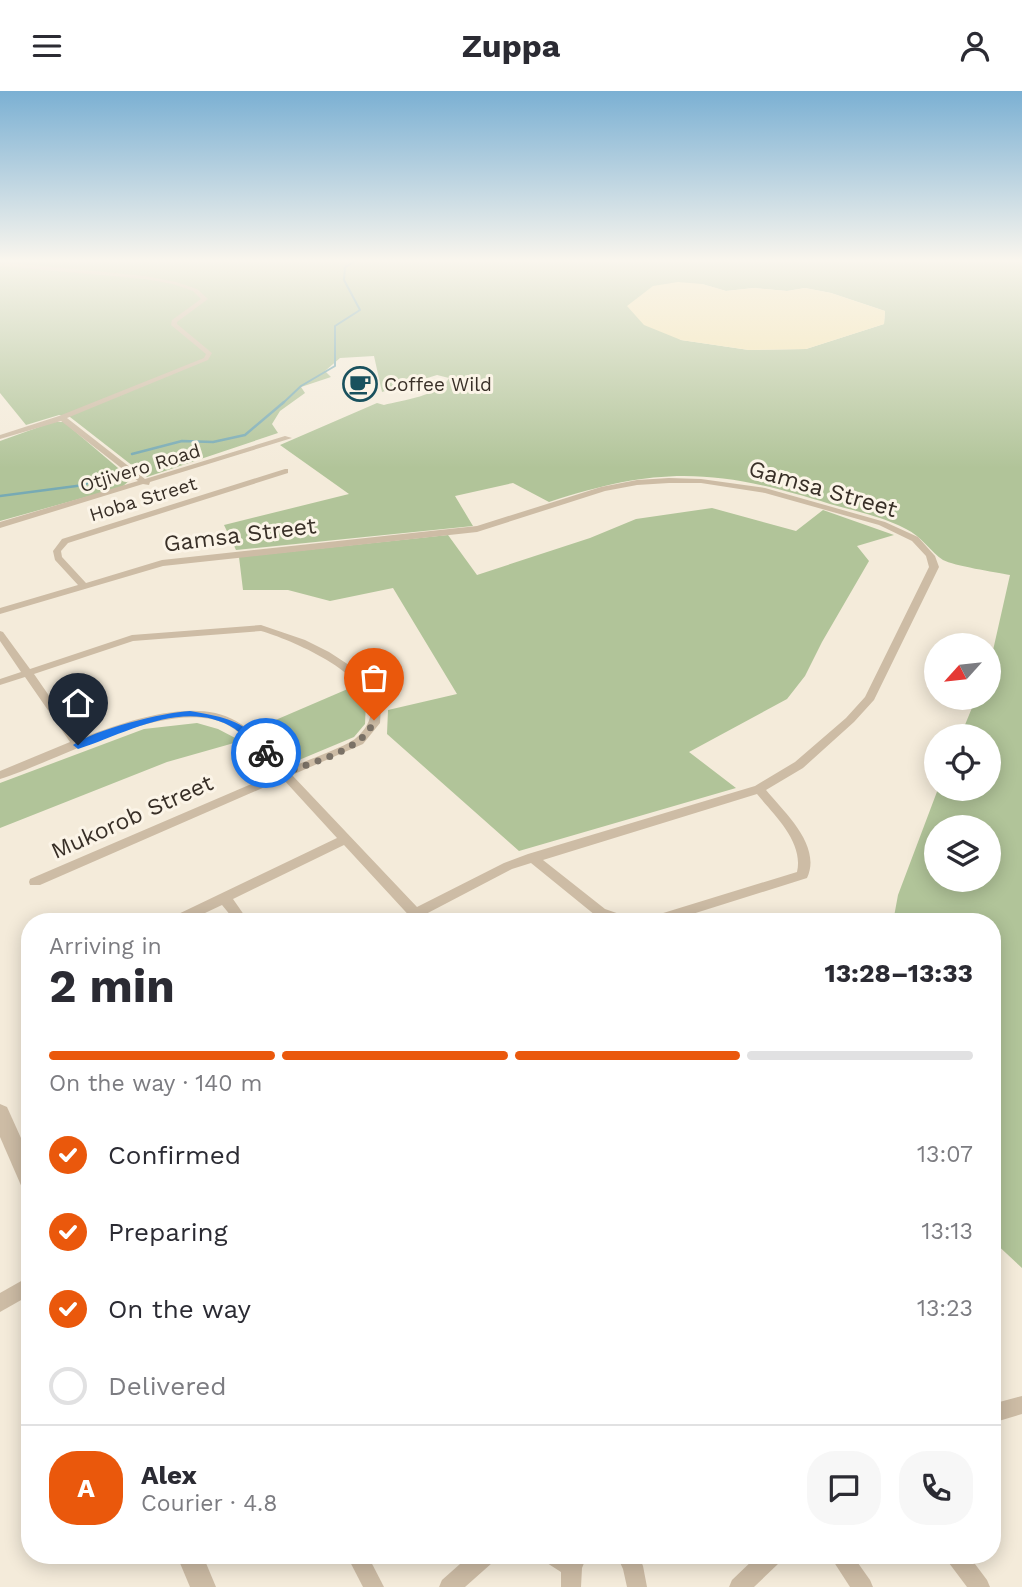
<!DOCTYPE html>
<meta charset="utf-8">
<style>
body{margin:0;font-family:"Work Sans",sans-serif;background:#f7f7f7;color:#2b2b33;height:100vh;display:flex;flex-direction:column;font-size:26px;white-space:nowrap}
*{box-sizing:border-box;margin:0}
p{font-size:23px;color:#7c7c81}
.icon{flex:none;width:38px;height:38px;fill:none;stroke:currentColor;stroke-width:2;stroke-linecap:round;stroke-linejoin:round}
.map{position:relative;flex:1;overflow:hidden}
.panel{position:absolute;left:21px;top:822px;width:980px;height:651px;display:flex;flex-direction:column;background:#fff;border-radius:28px;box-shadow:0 4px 18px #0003}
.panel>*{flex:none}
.needle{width:46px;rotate:243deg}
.buttons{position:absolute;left:924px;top:542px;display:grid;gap:14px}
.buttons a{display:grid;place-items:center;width:77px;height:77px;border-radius:50%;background:#fff;box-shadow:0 4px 18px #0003;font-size:35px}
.pin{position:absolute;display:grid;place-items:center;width:60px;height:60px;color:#fff;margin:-72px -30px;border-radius:50% 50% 50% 0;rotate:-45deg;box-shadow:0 0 7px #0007}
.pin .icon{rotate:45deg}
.courier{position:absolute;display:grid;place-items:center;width:70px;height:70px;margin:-35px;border:5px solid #1a73e8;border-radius:50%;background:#fff;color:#222;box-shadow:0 2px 9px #0007}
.head em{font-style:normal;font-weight:700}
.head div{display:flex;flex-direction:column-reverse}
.head{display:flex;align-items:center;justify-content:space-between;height:119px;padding:0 28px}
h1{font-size:46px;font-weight:700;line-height:52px}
.bar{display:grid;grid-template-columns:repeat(4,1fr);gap:10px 7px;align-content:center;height:84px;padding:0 28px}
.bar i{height:9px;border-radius:5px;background:#e1e1e2}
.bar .on{background:#ea580c}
.bar p{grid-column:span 4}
.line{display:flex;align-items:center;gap:18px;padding:0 28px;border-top:2px solid #e1e1e2}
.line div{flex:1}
.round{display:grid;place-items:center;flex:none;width:74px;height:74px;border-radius:28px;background:#f7f7f7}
ol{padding:0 28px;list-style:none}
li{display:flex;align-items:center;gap:21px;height:77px}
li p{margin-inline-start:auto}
li .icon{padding:7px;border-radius:50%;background:#ea580c;color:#fff;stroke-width:4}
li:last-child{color:#7c7c81}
li i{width:38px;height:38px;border:4px solid #e1e1e2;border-radius:50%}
header{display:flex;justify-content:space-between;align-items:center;height:91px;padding:0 28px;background:#fff;font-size:32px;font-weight:700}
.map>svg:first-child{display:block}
.green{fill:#b1c499;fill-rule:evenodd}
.sand{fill:#f2e3ae}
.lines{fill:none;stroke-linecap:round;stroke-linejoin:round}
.stream-far1{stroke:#77aab4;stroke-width:2}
.stream{stroke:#77aab4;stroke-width:2.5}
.minor{fill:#cdbca5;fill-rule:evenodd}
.tertiary{fill:#cdbca5;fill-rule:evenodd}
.route{fill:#1a73e8}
.done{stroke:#7a7166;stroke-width:7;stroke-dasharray:0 12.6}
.labels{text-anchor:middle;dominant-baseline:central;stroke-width:6;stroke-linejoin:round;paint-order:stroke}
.far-poi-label{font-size:19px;fill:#382f27;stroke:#fbf4e7;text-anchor:start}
.far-street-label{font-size:19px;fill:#382f27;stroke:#fbf4e7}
.street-label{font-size:23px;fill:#382f27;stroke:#fbf4e7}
</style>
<header><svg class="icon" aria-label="menu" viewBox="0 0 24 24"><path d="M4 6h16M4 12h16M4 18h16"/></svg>Zuppa<svg class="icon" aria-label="person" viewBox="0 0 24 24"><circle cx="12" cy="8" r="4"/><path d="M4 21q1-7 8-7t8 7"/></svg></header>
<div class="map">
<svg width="1022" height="1496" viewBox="0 0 1022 1496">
<rect width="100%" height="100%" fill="#f4ebda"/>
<g class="green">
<path d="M 0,168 L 1022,168 L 1022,1177 L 992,1149 L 992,831 L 893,831 L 898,804 L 938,698 L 989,698 L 989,646 L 960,646 L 976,607 L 989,607 L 989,577 L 1010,484 C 995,481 954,475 943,469 C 932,462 921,445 906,438 C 884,426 855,420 830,413 C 718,378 661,374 549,411 L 513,392 L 455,405 L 473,435 L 236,459 L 224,434 L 349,403 L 280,354 L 377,312 L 384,314 C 402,309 440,305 449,287 L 437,284 L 382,301 L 374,265 L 340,267 L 325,280 L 331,286 L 301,296 L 305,302 L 280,320 L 272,333 L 278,342 L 147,386 L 70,326 L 59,324 L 26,334 L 0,302 ZM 702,193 L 726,200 L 754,197 L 787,200 L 805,197 L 831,202 L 885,220 L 884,233 L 806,258 L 749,259 L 681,249 L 628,215 L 639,207 ZM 936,737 L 989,737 L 989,789 L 936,789 Z"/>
<polygon points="53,331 64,331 131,388 122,396 0,430 0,350"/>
<polygon points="712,417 796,440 823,419 894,444 857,455 869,470 822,551 805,585 787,608 689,661 736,697 519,760 387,643 388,619 457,603 393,497 330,510 288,499 243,499 239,466 448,444 477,484 590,447 636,428"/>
<polygon points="357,594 366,612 365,633 354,646 287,674 252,639"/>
<polygon points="197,632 218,638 241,650 167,671 0,737 0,692 144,638"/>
</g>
<polygon class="sand" points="678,191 702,193 726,200 754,197 787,200 805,197 831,202 885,220 884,233 806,258 749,259 681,249 644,234 627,215 653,195"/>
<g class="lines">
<polyline class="stream-far1" points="282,313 301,295 335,275 335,235 360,219 344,189 345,176 359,168"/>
<g class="stream">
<polyline points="132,363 182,350 213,351 245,344 284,311"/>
<polyline points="0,405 84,394 110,381"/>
</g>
<g class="minor">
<polygon points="0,171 145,185 176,191 197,198 208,208 177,231 177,233 212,262 208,269 67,327 145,388 285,345 292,347 150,391 149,394 143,393 0,437 0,431 138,390 61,330 0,348 0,344 59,325 204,267 206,263 171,234 172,229 201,208 193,200 173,193 145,188 0,175"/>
<path d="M 285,378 L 288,378 L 288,382 L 68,452 L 61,460 L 62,466 L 86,492 L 162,469 L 477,435 L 601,396 L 637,389 L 669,387 L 701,388 L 765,397 L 885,431 L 918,446 L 935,465 L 939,476 L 874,609 L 854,631 L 803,677 L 766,699 C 785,722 822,755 807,787 L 667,831 L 646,831 L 647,827 L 797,781 C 804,751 774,724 757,703 L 543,769 L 605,818 L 631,827 L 632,831 L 613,831 L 595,824 L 531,772 L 512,778 L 424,824 L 429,831 L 415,831 L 344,754 L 233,808 L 249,831 L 236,831 L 222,814 L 186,831 L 169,831 L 170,827 L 337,747 L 283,688 L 40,794 L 30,794 L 29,791 L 30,788 L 277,682 C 262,665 247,644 226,633 C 169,605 56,671 0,688 L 0,680 L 70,651 L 25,586 L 0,594 L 0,588 L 21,581 L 0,550 L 0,540 L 3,541 L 30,578 L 132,544 L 261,534 L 305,549 L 329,561 L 352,576 L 370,593 L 381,614 L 380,632 L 363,653 L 292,684 L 417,816 L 504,772 L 528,763 L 755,695 L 795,671 L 846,627 L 865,606 L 929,476 L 926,465 L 912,450 L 879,434 L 765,402 L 701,392 L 669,392 L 637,394 L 605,400 L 477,441 L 163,475 L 0,523 L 0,517 L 78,494 L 55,469 L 53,460 L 62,448 ZM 261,540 C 296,550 411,599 356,647 C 346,656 302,671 287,678 C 271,662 256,641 236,630 C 192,605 123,632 79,648 L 34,583 L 133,550 Z"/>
<polygon points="30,1185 30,1204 0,1221 0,1202"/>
<polygon points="1022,1305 1022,1323 992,1332 992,1313"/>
<polygon points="347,1465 368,1465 384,1496 363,1496"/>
<polygon points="469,1465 495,1465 492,1472 465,1496 439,1496 442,1489"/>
<polygon points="544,1465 587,1465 582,1477 581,1496 561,1496 561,1481 547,1472"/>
<polygon points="617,1465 639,1465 643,1475 647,1496 627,1496 623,1478"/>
<polygon points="757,1465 782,1465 779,1472 754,1496 729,1496 732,1489"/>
<polygon points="830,1465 853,1465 870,1489 873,1496 850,1496"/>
<polygon points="946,1465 969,1465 987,1489 990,1496 967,1496 949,1472"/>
</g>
<g class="tertiary">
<polygon points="0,1013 7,1016 30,1067 30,1102 23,1099 0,1046"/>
<polygon points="177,1465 203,1465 216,1496 190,1496"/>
</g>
</g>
<linearGradient id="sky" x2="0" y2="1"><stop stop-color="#7bb0d3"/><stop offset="0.45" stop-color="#faf6ee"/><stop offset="1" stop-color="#faf6ee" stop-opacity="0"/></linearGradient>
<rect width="1022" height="377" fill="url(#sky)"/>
<path class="route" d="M 190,620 C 230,627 245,630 271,662 L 262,664 C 253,656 245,645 235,638 C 185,606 126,643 78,658 L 73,654 C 93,639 164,621 190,620 Z"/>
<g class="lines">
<path class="done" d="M 266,662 L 284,682 C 312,671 365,659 374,629"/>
</g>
<defs>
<g id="cafe-ring" transform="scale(1.75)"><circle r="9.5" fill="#fbf4e7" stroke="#19515e" stroke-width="1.5"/><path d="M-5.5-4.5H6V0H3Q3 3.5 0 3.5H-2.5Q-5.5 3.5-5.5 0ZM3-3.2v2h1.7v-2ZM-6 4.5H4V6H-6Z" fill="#19515e"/></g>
</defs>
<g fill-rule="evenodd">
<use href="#cafe-ring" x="360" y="293"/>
</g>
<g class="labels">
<g class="far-poi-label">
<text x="384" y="293">Coffee Wild</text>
</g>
<g class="far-street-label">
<text transform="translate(140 377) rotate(-17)">Otjivero Road</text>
<text transform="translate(143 408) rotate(-17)">Hoba Street</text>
</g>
<g class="street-label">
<text transform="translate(823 398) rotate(16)">Gamsa Street</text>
<text transform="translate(240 444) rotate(-7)">Gamsa Street</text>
<text transform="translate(132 726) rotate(-24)">Mukorob Street</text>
</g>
</g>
</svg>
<div class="buttons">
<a><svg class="needle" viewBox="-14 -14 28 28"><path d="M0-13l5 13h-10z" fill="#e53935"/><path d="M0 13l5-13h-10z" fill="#7c7c81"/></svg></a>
<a><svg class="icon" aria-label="locate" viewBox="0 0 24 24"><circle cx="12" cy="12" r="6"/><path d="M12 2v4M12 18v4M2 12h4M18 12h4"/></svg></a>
<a><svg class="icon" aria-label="layers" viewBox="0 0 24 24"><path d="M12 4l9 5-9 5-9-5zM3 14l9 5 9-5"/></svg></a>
</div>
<div class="pin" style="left:374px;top:629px;background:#ea580c"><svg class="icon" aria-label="bag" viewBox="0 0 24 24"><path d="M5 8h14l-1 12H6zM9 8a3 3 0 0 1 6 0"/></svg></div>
<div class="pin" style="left:78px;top:654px;background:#1f2937"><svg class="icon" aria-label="home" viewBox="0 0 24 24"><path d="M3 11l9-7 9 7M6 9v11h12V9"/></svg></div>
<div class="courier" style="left:266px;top:662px"><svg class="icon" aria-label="bike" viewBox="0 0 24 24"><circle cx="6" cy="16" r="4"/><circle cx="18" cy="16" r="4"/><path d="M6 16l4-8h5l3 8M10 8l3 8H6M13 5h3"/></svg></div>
<section class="panel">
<div class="head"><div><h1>2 min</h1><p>Arriving in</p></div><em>13:28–13:33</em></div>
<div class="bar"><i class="on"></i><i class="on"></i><i class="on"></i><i></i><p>On the way · 140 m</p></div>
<ol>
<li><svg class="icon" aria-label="check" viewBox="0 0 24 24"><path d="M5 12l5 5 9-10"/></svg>Confirmed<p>13:07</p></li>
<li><svg class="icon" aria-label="check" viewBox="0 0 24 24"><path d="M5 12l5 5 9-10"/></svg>Preparing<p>13:13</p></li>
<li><svg class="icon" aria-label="check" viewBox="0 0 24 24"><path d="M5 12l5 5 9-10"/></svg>On the way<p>13:23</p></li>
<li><i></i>Delivered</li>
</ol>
<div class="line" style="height:126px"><b class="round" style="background:#ea580c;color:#fff">A</b><div><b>Alex</b><p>Courier · 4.8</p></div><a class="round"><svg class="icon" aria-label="chat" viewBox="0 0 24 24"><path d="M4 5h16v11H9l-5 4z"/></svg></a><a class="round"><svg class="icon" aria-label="phone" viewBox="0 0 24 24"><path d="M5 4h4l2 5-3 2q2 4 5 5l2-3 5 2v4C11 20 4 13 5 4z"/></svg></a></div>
</section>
</div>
